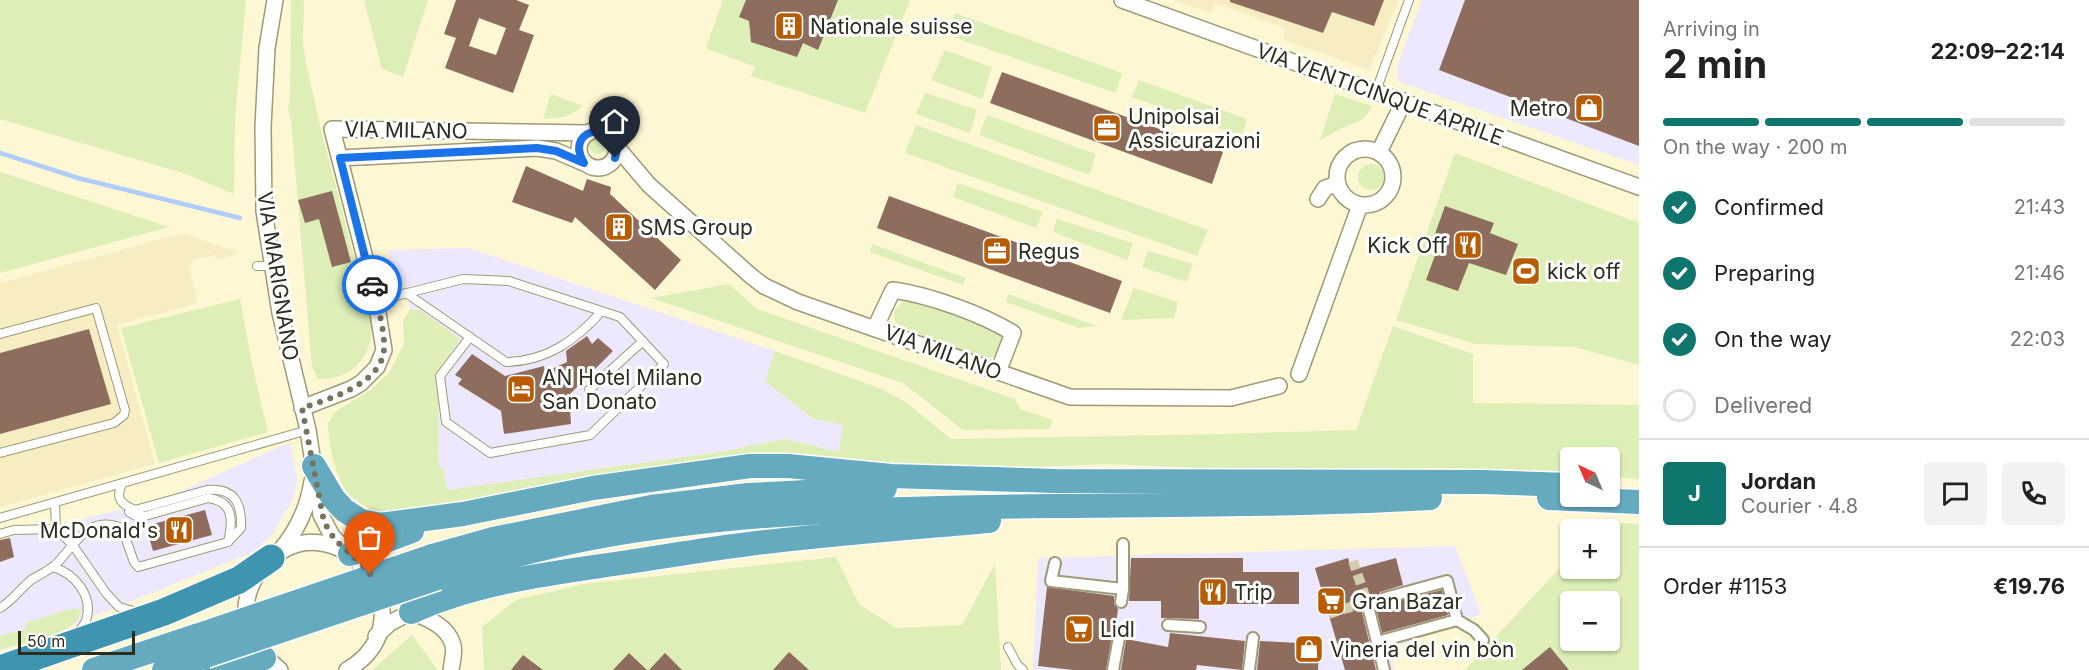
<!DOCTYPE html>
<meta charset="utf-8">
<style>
body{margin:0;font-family:Inter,sans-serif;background:#f2f2f2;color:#222;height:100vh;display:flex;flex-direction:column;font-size:22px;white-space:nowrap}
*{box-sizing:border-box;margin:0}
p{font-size:20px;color:#767676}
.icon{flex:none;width:33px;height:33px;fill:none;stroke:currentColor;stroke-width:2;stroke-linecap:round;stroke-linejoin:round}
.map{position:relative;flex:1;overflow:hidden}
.side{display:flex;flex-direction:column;background:#fff;width:450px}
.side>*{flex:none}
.needle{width:39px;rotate:316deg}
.fabs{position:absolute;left:1560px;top:447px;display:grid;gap:12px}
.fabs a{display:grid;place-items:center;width:60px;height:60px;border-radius:6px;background:#fff;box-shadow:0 2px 4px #0004;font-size:30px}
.scale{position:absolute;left:18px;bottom:15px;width:117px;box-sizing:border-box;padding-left:6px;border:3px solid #2e2c1e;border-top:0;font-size:16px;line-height:21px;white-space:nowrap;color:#2e2c1e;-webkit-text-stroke:4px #fff;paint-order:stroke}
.pin{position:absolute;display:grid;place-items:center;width:51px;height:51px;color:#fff;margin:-62px -26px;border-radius:50% 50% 50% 0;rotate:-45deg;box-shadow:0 0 6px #0007}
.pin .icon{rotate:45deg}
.courier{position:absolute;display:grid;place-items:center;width:60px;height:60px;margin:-30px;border:4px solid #1a73e8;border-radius:50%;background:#fff;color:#222;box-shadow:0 2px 8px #0007}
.head em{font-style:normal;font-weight:700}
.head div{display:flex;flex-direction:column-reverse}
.head{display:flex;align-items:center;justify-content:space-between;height:102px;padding:0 24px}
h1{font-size:39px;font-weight:700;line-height:45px}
.bar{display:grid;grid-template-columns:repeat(4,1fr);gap:9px 6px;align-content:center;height:72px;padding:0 24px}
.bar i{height:8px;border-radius:4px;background:#e0e0e0}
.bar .current{background:#0f766e}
.bar p{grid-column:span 4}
.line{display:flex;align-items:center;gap:15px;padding:0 24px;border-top:2px solid #e0e0e0}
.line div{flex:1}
.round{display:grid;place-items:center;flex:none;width:63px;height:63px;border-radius:6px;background:#f2f2f2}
ol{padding:0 24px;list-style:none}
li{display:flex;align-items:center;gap:18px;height:66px}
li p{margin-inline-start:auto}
li .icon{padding:6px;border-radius:50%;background:#0f766e;color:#fff;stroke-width:4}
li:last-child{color:#767676}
li i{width:33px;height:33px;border:3px solid #e0e0e0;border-radius:50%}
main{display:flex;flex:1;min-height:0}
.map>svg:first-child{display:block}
.commercial{fill:#eee8fe}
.built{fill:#f6eec2}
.green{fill:#ddeeb6;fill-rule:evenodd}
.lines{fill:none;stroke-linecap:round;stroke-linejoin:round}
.stream{stroke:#b0cdfe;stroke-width:4.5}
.building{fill:#8e6d5f;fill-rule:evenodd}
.pedestrian-tunnel{stroke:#d4ceaf;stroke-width:10;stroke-dasharray:10 5;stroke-linecap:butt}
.service-casing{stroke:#9f9977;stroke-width:10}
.pedestrian-casing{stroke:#9f9977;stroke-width:14}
.minor-casing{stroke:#9f9977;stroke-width:18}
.trunk-casing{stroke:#fff;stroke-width:27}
.motorway-casing{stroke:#fff;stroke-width:30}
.service{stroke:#fff;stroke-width:8}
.pedestrian{stroke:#fff;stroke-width:10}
.minor{stroke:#fff;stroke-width:15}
.trunk{stroke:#66aabf;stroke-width:24}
.motorway{stroke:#3f95af;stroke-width:27}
.trunk-bridge-casing{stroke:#fff;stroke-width:27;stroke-linecap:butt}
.trunk-bridge{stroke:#66aabf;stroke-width:24}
.done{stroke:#77735d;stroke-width:6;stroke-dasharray:0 10.8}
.route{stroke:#1a73e8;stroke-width:8}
.labels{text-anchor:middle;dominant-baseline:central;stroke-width:6;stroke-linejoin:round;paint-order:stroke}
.poi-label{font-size:21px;fill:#2e2c1e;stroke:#fff;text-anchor:start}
.street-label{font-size:21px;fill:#2e2c1e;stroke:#fff}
</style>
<main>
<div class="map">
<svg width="1639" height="670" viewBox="0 0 1639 670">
<rect width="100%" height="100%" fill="#fef7d3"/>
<g class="commercial">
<polygon points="1422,0 1639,0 1639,165 1399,82 1397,66"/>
<polygon points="469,248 775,351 766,381 812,418 844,425 840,452 786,439 714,453 447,490 443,469 440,469 438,459 439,371 460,339 420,310 410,309 404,285 392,275 389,250"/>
<polygon points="290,442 298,481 292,501 272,535 254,552 72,625 56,634 0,650 0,540 165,498"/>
<polygon points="1455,546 1481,614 1390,649 1394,670 1033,670 1038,558"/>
</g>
<g class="built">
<polygon points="1173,0 1399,0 1369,70 1284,40 1285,28 1214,3 1211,13"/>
<polygon points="183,233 231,250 235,249 236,255 216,260 215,255 192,260 193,264 189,267 198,303 117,325 155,464 0,507 0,283"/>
</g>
<g class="green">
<polygon points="0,0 246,0 235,118 234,194 183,173 0,119"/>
<path d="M 291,0 L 304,0 L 303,43 L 306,63 L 320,126 L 372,326 C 372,358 351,380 318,379 L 312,367 L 291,120 L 288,110 L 290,96 Z"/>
<polygon points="364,0 428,0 403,77 382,69"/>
<polygon points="723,0 910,0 865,113 751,76 755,67 706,48"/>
<polygon points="955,13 1122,73 1116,93 947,35"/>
<polygon points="945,50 992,67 982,99 931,80"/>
<polygon points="1139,80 1247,119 1242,136 1132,97"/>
<polygon points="925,93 977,110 970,133 916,114"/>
<path d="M 551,94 L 583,106 C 571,117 560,118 543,119 Z"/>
<path d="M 1335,94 L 1372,106 C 1363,124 1358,120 1342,128 C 1335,132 1328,136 1320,140 Z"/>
<polygon points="987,115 1096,154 1089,175 979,135"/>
<polygon points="916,125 1208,230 1197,256 905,153"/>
<circle cx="597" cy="146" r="8"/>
<polygon points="1455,153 1639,223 1639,365 1575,347 1476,344 1396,320"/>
<circle cx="1371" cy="177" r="13"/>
<polygon points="0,172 169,227 0,273"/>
<polygon points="958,183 1043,212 1036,228 953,197"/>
<polygon points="1057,219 1133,243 1127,260 1053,232"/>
<polygon points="872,244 966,278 963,285 870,252"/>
<polygon points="1148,251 1193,264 1186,282 1142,267"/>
<polygon points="729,284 757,309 1015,399 1020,409 1053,420 1049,429 963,430 903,383 651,298"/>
<polygon points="1134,288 1178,302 1174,318 1121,320"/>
<polygon points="1008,294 1097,326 1079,328 1006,302"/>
<polygon points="240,299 252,364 268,432 159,463 121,328"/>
<polygon points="914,301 1001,333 1003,345 1001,352 990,358 976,357 900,326 895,321 894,312 902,302"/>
<path d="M 410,309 L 420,310 L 460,339 L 439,371 L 438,459 L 440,468 L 443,468 L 447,490 L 714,453 L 786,439 L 839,452 L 843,425 L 812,418 L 765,381 L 775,351 L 882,389 L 907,403 L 951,439 L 1222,434 L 1356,430 L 1393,326 L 1473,354 L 1473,403 L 1639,405 L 1639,479 L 1610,477 L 1610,458 L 1570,458 L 1570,475 L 1489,470 L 1219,469 L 1111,464 L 925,471 L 767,455 L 477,502 L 374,514 C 367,505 356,502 348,493 C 336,479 328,442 328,423 L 336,411 L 371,390 L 389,373 L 404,344 L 403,321 Z"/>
<path d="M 1603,522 L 1639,524 L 1639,670 L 1465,670 L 1570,557 L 1570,568 L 1610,568 L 1610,530 L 1596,529 ZM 1570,602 L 1610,602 L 1610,640 L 1570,640 Z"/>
<polygon points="836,557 859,604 896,628 962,625 995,564 1001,670 484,670 482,627 516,600 584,584"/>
<path d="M 70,609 L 81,609 C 80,612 80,615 78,618 C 70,635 18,644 0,650 L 0,636 L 26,629 L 26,623 Z"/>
<polygon points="412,635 438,670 372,670"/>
</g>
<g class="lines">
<polyline class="stream" points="0,153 78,178 240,218"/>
</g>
<g class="building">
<path d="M 456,0 L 516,0 L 529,5 L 519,30 L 534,35 L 513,93 L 445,68 L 456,38 L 444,34 ZM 479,18 L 506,28 L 496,55 L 469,46 Z"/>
<polygon points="746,0 838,0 818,50 803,43 797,57 751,42 749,21 739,17"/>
<polygon points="1230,0 1384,0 1374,26 1332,12 1323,33 1230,2"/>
<polygon points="1465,0 1639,0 1639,146 1439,70"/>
<polygon points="1002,72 1223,152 1212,184 990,103"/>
<polygon points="526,166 583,191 587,179 611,187 610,194 681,260 655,290 575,217 572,223 512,202"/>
<polygon points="332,191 351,262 332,267 319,219 305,223 298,200"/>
<polygon points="889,196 1122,281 1110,313 877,228"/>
<polygon points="1445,206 1494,223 1490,233 1518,244 1506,275 1469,263 1458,291 1426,280 1438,247 1431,245"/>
<polygon points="89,329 111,404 0,434 0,353"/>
<polygon points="587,336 592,344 598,338 613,351 569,395 571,424 504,434 501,411 458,384 462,379 455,375 472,354 505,376 544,366 545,372 567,362 566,351"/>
<polygon points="205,510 212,535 153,551 146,526"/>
<polygon points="10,538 14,557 0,562 0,540"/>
<polygon points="1131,558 1243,558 1243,572 1299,572 1299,604 1226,604 1226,589 1199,589 1199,619 1161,618 1161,601 1129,601"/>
<polygon points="1348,558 1352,570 1396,558 1403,585 1380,592 1378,599 1383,605 1442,590 1448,615 1382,633 1374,600 1370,595 1362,596 1360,604 1376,670 1345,670 1315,568"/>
<polygon points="1047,587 1114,596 1114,604 1118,609 1115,631 1112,636 1106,670 1073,670 1038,666"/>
<polygon points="1170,633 1245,641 1242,670 1197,665 1196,670 1121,670 1126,639 1168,647"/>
<polygon points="1260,641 1319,644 1318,670 1257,670"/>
<polygon points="1550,647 1569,670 1522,670"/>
<polygon points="789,652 809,670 773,670"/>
<polygon points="629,653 647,670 613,670"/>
<polygon points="665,653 682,670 649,670"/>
<polygon points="523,655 543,670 511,670"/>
</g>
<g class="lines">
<polyline class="pedestrian-tunnel" points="1328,614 1367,602 1353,561"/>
<g class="service-casing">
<g id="service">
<polyline points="1376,91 1409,0"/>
<polyline points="257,266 273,266"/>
<path d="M 406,293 L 506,362 C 547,361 575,341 602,311"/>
<polyline points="376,301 463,279 509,281 620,317 664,364 590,435 490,453 446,422 440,376 470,337"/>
<polyline points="0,334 96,308 125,410 124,415 114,423 0,453"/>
<polyline points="589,390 643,341"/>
<polyline points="55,503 56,529 72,544 106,593 119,607 137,612"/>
<path d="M 129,512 L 136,516 L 145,516 L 208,498 C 234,501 233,521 228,542"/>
<polyline points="0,518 308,430"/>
<polyline points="0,534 14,530 56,529"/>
<path d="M 53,567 C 75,574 94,596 86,621 C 84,625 80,630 77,633"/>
<path d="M 0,608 C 12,601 20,589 31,580 C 39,575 48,571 55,565 C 76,545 87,514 122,528 L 134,562 L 138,567 L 228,542 L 241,528 C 242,504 235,487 207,490 L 135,510 C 121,504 115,499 122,484"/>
<polyline points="1008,647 1017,664 1023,670"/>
</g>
</g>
<g class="pedestrian-casing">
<g id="pedestrian">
<polyline points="1055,563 1051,581 1123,589 1123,544"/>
<polyline points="1121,602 1123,589"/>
<polyline points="1367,602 1384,670"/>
<polyline points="1457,620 1474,630 1483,640"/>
<polyline points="1168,625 1200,627"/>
<polyline points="1377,642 1457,620 1447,581 1385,598"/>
<polyline points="1113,670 1119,637"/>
<polyline points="1249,670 1253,638"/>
</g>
</g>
<g class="minor-casing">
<g id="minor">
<polyline points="275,0 267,48 263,127 264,211 280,313 308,430 321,515 332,536 350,554"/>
<polyline points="1122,0 1639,187"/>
<circle cx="598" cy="149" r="19"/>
<polyline points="616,146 649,185 751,276 764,286 798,302 1070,397 1231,398 1279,386"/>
<circle cx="1365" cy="177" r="28"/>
<polyline points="1379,152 1404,101"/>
<polyline points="340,158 537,148 556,151 584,163"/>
<polyline points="1318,199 1325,188 1337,184"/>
<path d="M 875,328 L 893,290 C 929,295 982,314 1013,333 L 998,372"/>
<polyline points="1299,374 1360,205"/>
<polyline points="302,408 351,389 361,383 377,367 384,350 376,301 332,129 588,133"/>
<path d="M 278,553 C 296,533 308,507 312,481"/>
<path d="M 247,625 C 243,604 249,582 264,566 C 334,490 437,617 347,670"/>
<path d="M 376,636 L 390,623 L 411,612 C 427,618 448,626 453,645 C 455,653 452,662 451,670"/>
<polyline points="260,652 280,670"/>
</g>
</g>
<g class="trunk-casing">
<g id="trunk">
<polyline points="314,466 333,498 344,510 361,521 380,525 463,514 593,488 750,466 788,466 891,476 1055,481 1483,482 1570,485"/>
<polyline points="1549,498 1639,502"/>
<polyline points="350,554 412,531"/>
<polyline points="432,556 493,539 651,507 748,495 885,488"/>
<path d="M 438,578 C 492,561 547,546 603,536 C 750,510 900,508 1049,506 C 1176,505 1303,505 1430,498"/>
<path d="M 411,612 C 478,581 555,573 628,562 C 668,556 708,549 749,544 C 829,534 909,528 989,521"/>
<polyline points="94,670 199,635"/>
<polyline points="164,670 206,656"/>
<polyline points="216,670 244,660 264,658"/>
</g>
</g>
<g class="motorway-casing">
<polyline id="motorway" points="0,669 164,612 239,580 271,558"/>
</g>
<use href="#service" class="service"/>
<use href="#pedestrian" class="pedestrian"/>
<use href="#minor" class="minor"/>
<use href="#trunk" class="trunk"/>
<use href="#motorway" class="motorway"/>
<g class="trunk-bridge-casing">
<g id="trunk-bridge">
<polyline points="199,635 432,556"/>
<polyline points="206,656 438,578"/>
</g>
</g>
<use href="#trunk-bridge" class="trunk-bridge"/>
</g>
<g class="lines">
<path class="done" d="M 370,574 L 361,563 L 335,540 L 324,522 L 302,408 C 329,399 382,384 384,349 C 385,329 377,305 372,285"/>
<path class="route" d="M 372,285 L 340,158 L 537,148 L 556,151 L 584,163 C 561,124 628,120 615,158"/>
</g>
<defs>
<g id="building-square" transform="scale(1.5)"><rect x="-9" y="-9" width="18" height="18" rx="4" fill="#b85c02" stroke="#fff"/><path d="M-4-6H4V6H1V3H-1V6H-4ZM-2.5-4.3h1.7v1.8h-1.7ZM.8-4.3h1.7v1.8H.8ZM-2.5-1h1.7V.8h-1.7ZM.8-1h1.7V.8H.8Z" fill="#fff"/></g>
<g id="shop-square" transform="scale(1.5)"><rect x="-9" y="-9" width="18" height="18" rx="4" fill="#b85c02" stroke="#fff"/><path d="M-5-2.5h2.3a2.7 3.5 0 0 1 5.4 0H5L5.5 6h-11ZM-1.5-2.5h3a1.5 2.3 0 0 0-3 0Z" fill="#fff"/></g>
<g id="office-square" transform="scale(1.5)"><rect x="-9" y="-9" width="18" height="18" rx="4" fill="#b85c02" stroke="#fff"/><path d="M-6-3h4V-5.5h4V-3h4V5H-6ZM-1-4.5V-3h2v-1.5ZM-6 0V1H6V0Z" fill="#fff"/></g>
<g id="restaurant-square" transform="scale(1.5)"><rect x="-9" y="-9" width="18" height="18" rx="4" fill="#b85c02" stroke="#fff"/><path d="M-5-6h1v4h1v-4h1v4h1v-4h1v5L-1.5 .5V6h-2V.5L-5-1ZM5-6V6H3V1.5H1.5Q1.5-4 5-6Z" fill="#fff"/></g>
<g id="stadium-square" transform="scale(1.5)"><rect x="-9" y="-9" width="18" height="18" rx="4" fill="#b85c02" stroke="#fff"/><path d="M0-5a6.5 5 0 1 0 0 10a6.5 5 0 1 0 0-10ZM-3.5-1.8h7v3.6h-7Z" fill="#fff"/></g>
<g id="hotel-square" transform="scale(1.5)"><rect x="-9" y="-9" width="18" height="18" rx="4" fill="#b85c02" stroke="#fff"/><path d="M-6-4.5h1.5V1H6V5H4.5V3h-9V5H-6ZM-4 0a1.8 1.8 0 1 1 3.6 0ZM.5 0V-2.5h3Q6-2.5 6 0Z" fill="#fff"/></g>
<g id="supermarket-square" transform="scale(1.5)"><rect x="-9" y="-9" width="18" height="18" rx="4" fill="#b85c02" stroke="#fff"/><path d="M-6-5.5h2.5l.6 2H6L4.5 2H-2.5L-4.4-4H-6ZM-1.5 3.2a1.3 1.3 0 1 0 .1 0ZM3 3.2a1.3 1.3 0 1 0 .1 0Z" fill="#fff"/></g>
</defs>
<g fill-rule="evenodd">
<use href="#building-square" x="789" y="26"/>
<use href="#shop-square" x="1589" y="108"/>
<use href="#office-square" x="1107" y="128"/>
<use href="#building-square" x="619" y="227"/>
<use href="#restaurant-square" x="1468" y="245"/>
<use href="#office-square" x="997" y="251"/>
<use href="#stadium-square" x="1526" y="271"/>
<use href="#hotel-square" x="521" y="389"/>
<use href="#restaurant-square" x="179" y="530"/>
<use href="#restaurant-square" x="1213" y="592"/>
<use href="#supermarket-square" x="1331" y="601"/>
<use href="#supermarket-square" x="1079" y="629"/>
<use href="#shop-square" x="1309" y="649"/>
</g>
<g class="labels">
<g class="poi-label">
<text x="810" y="26">Nationale suisse</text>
<text x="1568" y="108" text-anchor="end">Metro</text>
<text x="1128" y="116">Unipolsai<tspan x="1128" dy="24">Assicurazioni</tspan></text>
<text x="640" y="227">SMS Group</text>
<text x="1447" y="245" text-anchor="end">Kick Off</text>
<text x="1018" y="251">Regus</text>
<text x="1547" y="271">kick off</text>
<text x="542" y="377">AN Hotel Milano<tspan x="542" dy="24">San Donato</tspan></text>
<text x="158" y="530" text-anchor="end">McDonald's</text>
<text x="1234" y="592">Trip</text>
<text x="1352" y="601">Gran Bazar</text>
<text x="1100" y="629">Lidl</text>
<text x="1330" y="649">Vineria del vin bòn</text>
</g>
<g class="street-label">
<text transform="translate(1380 94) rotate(20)">VIA VENTICINQUE APRILE</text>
<text transform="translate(406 130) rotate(1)">VIA MILANO</text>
<text transform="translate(278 276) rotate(81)">VIA MARIGNANO</text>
<text transform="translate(943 352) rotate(20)">VIA MILANO</text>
</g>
</g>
</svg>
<div class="fabs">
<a><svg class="needle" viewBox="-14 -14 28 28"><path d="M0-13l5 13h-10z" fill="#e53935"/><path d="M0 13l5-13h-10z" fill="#767676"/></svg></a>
<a>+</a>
<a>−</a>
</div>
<div class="scale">50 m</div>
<div class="pin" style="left:370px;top:574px;background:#ea580c"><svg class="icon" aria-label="bag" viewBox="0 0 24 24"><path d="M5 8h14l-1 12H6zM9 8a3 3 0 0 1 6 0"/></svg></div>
<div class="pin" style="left:615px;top:158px;background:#1f2937"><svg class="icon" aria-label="home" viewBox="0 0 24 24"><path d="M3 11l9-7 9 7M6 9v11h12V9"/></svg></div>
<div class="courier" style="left:372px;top:285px"><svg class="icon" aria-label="car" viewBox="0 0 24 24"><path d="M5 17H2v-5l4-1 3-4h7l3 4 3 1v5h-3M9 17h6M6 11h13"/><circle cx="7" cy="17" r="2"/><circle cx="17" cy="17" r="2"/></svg></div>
</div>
<section class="side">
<div class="head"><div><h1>2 min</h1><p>Arriving in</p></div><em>22:09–22:14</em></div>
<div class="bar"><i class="current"></i><i class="current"></i><i class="current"></i><i></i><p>On the way · 200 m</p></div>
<ol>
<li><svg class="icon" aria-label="check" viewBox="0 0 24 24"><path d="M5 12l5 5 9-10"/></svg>Confirmed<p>21:43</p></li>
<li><svg class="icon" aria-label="check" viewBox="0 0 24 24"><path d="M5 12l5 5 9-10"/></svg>Preparing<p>21:46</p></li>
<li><svg class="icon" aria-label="check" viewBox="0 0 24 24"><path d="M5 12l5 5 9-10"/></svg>On the way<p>22:03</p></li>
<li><i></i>Delivered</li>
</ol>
<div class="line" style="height:108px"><b class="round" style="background:#0f766e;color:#fff">J</b><div><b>Jordan</b><p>Courier · 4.8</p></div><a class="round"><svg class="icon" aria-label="chat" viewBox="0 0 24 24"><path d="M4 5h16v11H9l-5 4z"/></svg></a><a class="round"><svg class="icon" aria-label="phone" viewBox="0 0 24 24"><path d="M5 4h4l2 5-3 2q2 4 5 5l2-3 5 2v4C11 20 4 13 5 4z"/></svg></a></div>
<div class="line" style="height:78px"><div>Order #1153</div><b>€19.76</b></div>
</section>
</main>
